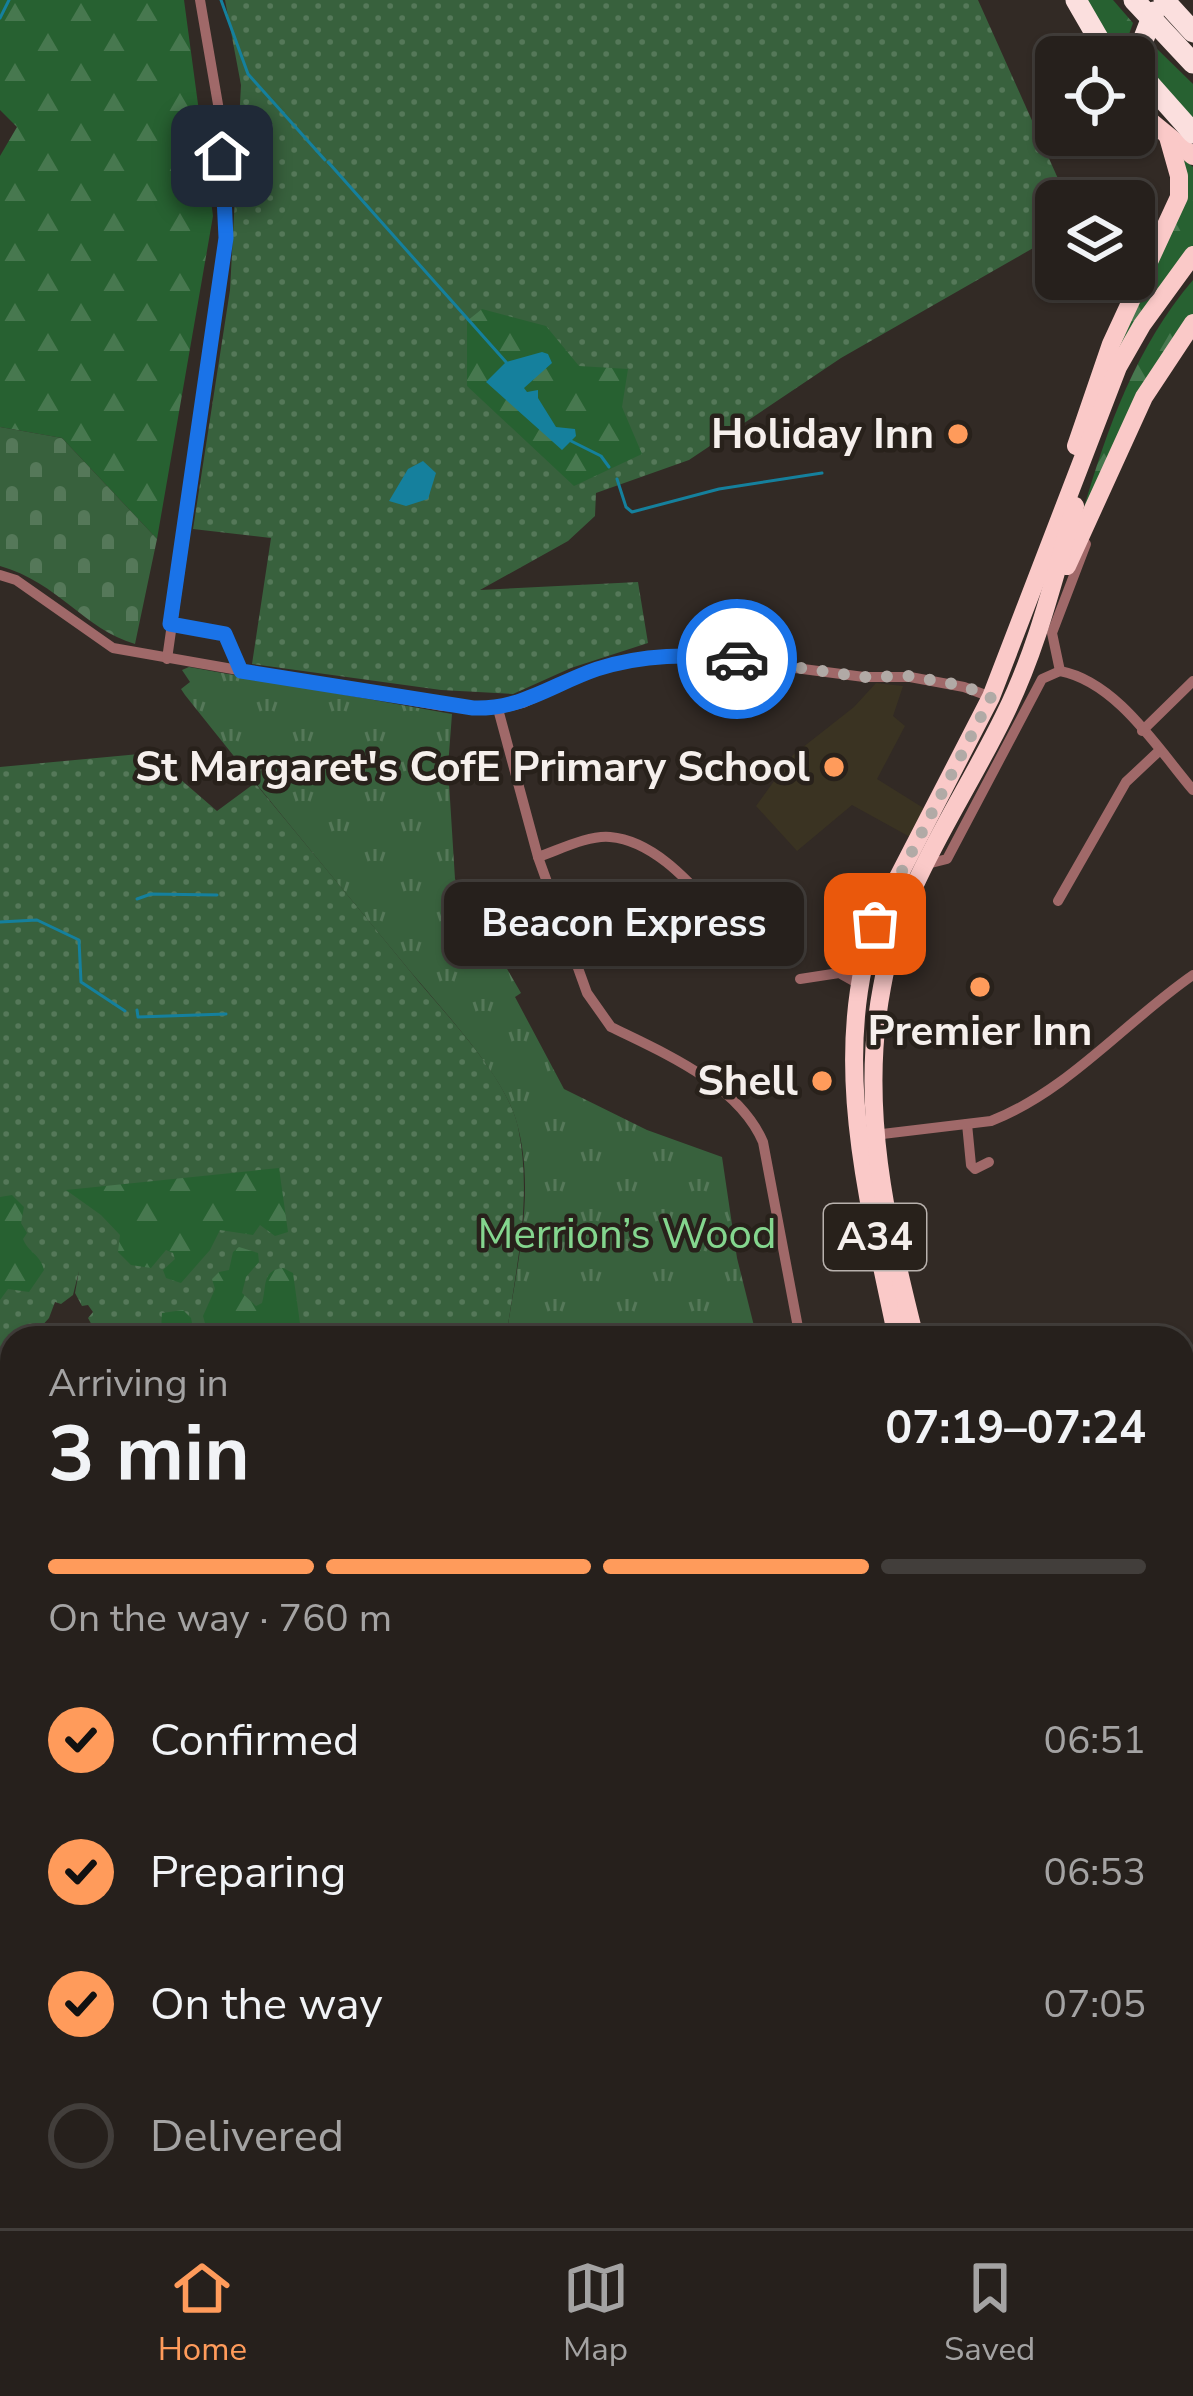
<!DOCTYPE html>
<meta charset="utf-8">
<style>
body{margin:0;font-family:"Nunito Sans",sans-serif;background:#2e2825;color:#f1f3f6;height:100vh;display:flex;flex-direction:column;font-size:45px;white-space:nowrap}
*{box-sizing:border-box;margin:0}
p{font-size:39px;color:#a4a3a3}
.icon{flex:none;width:66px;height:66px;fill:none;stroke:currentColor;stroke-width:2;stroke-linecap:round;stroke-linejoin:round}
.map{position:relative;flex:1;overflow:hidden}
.panel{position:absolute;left:0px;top:1326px;width:1194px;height:903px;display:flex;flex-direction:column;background:#26201c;border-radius:36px 36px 0 0;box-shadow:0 3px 9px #0004,0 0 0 3px #423e3b}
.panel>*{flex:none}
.buttons{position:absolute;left:1035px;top:36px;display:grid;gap:24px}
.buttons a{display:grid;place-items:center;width:120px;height:120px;border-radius:18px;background:#26201c;box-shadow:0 3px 9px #0004,0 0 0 3px #423e3b;font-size:60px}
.pin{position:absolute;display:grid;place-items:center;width:102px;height:102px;color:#fff;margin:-51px;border-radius:24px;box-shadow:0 6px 18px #0006}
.courier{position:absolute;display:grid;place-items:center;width:120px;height:120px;margin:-60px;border:9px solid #1a73e8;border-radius:50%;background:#fff;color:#222;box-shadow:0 3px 15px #0007}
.bubble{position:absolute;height:84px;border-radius:18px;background:#26201c;box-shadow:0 3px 9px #0004,0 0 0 3px #423e3b;font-size:39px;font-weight:700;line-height:84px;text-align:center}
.headline em{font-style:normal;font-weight:700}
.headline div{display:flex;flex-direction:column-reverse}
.headline{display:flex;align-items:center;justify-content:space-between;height:204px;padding:0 48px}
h1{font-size:78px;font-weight:700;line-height:90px}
.bar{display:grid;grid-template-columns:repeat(4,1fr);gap:18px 12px;align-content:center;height:144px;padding:0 48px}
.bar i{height:15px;border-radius:9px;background:#423e3b}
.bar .current{background:#ff9b5b}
.bar p{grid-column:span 4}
ol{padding:0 48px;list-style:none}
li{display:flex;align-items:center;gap:36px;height:132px}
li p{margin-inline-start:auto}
li .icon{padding:12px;border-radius:50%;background:#ff9b5b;color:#111;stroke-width:4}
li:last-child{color:#a4a3a3}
li i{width:66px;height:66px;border:6px solid #423e3b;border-radius:50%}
.menu{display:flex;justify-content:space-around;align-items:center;height:168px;border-top:3px solid #423e3b;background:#26201c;font-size:33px;color:#a4a3a3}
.menu a{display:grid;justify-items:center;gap:6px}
.menu .current{color:#ff9b5b}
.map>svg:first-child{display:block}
.education{fill:#3a3322}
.grass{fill:url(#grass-dots)}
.forest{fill:url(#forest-firs)}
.cemetery{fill:url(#cemetery-stones)}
.park{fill:url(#park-tufts)}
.garden{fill:#38613d}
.water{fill:#15809d}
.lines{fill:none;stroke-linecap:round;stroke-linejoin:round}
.stream{stroke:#15809d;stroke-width:3}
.minor{stroke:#a06969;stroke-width:10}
.trunk{stroke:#fac9c8;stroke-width:18}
.motorway{stroke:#fbdfde;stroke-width:21}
.motorway-bridge{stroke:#fbdfde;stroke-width:21}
.done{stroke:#b1aaa6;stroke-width:12;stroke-dasharray:0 21.6}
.route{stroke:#1a73e8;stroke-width:15}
.poi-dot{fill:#ff9b5b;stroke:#28211b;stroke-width:4.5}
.labels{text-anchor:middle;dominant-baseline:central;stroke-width:9;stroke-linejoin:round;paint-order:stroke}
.shield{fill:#28211b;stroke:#b8b1ad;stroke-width:3}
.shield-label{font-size:39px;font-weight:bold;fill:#f5efec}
.poi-label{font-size:42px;font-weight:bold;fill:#f5efec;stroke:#28211b;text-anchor:end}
.park-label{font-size:42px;fill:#84d68e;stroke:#28211b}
</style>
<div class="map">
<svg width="1193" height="2228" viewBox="0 0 1193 2228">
<defs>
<pattern id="grass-dots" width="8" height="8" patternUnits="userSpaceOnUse" patternTransform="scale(3)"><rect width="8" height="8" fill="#38613d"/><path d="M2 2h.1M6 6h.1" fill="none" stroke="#557859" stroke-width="1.8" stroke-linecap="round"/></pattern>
<pattern id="forest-firs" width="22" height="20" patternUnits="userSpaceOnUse" patternTransform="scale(3)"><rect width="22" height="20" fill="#276131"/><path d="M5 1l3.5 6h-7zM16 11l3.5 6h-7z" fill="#47784f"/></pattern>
<pattern id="cemetery-stones" width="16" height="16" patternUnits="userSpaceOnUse" patternTransform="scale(3)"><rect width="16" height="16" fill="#38613d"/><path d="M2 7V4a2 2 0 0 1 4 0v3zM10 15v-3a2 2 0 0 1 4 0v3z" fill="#557859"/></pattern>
<pattern id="park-tufts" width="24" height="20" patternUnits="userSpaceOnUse" patternTransform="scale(3)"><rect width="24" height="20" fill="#38613d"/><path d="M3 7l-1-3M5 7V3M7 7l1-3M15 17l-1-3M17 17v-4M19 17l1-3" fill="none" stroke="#557859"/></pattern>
</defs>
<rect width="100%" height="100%" fill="#322a25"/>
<polygon class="education" points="876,683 903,686 893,716 905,726 877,779 925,809 910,837 852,805 797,851 756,806 793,755 854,707"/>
<g class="grass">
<polygon points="225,0 978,0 1068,201 1056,201 1056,235 841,358 689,460 596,493 595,516 568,541 480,590 638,582 648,643 571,668 513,694 441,690 252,664 271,538 193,529 230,290 241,85"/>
<path d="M 150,753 L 217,811 L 255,783 C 308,847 361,911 414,976 C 446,1015 507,1077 518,1127 C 533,1198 516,1268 506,1338 L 99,1338 L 88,1318 L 93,1312 L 88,1305 L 82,1306 L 75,1293 L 79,1271 L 73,1295 L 61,1304 L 55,1302 L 49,1318 L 31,1338 L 12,1338 L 12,1377 L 0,1373 L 0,767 Z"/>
<polygon points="0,1741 12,1757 12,1927 0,1914 9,1891 0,1879"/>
</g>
<g class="forest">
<polygon points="0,0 184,0 213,216 157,539 62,438 0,427 0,156 17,127 0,110"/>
<polygon points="1081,0 1113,0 1133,23 1121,57 1113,57"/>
<polygon points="1151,43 1193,84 1193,125 1156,91"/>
<polygon points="1179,156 1193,167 1193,246 1112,369 1115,346 1179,214"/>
<path d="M 1193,280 L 1193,315 L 1080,521 C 1105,434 1134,349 1193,280 Z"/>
<polygon points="482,309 546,326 579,366 628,369 622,407 642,454 574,486 467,386 467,321"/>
<polygon points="279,1168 288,1232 275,1236 260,1225 253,1235 220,1230 210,1250 181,1283 166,1278 163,1270 175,1259 173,1253 166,1250 151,1268 131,1265 118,1252 120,1235 101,1215 66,1190"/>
<path d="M 12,1195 L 24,1207 L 21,1223 L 27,1233 L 23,1239 C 28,1252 41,1255 44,1270 L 29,1292 L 8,1289 L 0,1300 L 0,1197 Z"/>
<path d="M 239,1247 L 258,1253 L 259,1262 L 246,1277 L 242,1293 L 256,1306 L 262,1303 C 267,1288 261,1270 283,1268 L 293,1273 L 302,1338 L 209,1338 L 203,1316 L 215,1289 L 212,1279 L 219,1272 L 229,1270 L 233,1252 Z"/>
<polygon points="183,1310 191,1318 195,1338 173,1338 161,1330 162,1313"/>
</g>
<path class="cemetery" d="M 0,427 L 62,438 L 157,539 L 135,644 C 84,629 59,583 0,566 Z"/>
<g class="park">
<path d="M 189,667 L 452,714 L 448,767 L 455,879 L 521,993 L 515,997 L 564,1089 L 647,1130 L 722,1157 L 737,1258 L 757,1338 L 506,1338 C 516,1268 537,1190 516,1120 C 502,1072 438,1005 405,965 C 331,875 257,786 185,695 L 181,689 L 190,682 L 182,670 Z"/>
<polygon points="1182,1609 1193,1609 1193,2228 798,2228 800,2217 1182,2217"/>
</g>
<g class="garden">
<polygon points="1193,1759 1193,1861 1182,1868 1182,1766"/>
<polygon points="1193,2071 1193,2169 1182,2174 1182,2076"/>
</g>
<g class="water">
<polygon points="542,352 548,354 552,363 524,388 527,392 538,390 538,398 556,427 575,429 576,436 562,450 486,382 506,362"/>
<polygon points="423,461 436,473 428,499 406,506 389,501 408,469"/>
</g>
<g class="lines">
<g class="stream">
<polyline points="221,0 248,74 325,160"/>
<polyline points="0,18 9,0"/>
<polyline points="328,162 506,362"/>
<polyline points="571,441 601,456 609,467"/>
<polyline points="617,479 626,507 632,512 719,489 822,473"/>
<polyline points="137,899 151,894 217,895"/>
<polyline points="0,922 37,920 79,940 81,982 125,1011"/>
<polyline points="137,1010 138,1017 226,1014"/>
<polyline points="936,2217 940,2228"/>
</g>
<g class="minor">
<polyline points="0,575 16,580 113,648 443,706 498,709 523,703 596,670 641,658 689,654 864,677 910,677 964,687 991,697"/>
<polyline points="170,624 225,634 241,671"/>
<polyline points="167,659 227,238 220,116 200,0"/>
<path d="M 1060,671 C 1117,682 1158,749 1193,790"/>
<polyline points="1060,671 1052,633 1086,544"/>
<path d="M 498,709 L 538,857 L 587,993 L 611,1027 C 664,1053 738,1084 763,1142 L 800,1338"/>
<polyline points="1142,731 1193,681"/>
<path d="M 538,857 C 559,850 588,835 610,837 C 659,841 698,893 729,925 L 730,939 L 741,941 L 749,934 L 742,921 L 729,925"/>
<polyline points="923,865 947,859 1042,679 1060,671"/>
<polyline points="1058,901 1126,782 1159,751"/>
<polyline points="800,979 839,973 857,983"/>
<polyline points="967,1124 971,1165 975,1169 989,1162"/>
<path d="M 874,1135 L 991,1121 C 1068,1091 1125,1022 1193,975"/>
<polyline points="0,2128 12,2123"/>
<polyline points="0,2161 12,2191"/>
<polyline points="28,2217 35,2228"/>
<polyline points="479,2217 486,2228"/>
<polyline points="151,2228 186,2217"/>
<polyline points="711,2228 728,2217"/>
</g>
<g class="trunk">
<polyline points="1134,97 1149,120 1193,156"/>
<polyline points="1076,446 1111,344 1179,197 1179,176 1168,137"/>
<polyline points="1067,566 1144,397 1193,323"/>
<path d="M 897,1338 C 869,1201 827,1052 878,916 L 991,697 L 1118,367 L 1142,325 L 1193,255"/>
<path d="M 915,1338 C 886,1222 859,1107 882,987 C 900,885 961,805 1005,714 C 1038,647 1054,577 1075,506"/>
<polyline points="760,2228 762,2217"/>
<polyline points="781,2228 784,2217"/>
</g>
<g class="motorway">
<polyline points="1076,0 1109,57"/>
<polyline points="1134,0 1193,63"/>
<polyline points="1164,0 1193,32"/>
<polyline points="1142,43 1145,79 1193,133"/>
<polyline points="1134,100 1138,107"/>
</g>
<polyline class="motorway-bridge" points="1142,43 1154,12"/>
</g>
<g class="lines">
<polyline class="done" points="737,659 864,677 910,676 964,686 991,697 875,924"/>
<path class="route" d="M 222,156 L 226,238 L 170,624 L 225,634 L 241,671 L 473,708 C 521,710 553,684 597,669 C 644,654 689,654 737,659"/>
</g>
<g class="poi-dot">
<circle cx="958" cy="434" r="12"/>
<circle cx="834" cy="767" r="12"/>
<circle cx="980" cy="987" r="12"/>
<circle cx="822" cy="1081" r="12"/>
</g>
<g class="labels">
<rect class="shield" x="824" y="1204" width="102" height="66" rx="9"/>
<g class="shield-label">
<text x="875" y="1237">A34</text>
</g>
<g class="poi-label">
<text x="934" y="434">Holiday Inn</text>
<text x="810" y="767">St Margaret's CofE Primary School</text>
<text x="980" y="1031" text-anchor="middle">Premier Inn</text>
<text x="798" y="1081">Shell</text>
</g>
<g class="park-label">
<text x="627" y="1234">Merrion’s Wood</text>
</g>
</g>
</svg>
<div class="buttons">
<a><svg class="icon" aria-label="locate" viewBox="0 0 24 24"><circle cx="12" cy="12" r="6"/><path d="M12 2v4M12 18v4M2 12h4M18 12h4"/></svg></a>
<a><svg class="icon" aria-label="layers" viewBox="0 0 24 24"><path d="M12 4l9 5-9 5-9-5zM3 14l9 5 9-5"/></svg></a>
</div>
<div class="pin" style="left:875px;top:924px;background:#ea580c"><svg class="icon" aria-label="bag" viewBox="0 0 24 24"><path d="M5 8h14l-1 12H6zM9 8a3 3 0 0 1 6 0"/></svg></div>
<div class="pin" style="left:222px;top:156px;background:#1f2937"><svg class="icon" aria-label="home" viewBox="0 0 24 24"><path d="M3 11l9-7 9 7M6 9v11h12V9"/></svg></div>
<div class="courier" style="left:737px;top:659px"><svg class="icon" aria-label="car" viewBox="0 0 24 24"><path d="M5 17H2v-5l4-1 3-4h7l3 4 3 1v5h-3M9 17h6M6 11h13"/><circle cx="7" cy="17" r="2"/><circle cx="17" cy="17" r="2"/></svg></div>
<div class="bubble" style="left:444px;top:882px;width:360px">Beacon Express</div>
<section class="panel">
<div class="headline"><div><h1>3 min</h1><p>Arriving in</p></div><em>07:19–07:24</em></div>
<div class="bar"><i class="current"></i><i class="current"></i><i class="current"></i><i></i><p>On the way · 760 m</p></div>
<ol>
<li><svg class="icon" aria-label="check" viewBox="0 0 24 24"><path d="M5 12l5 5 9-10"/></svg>Confirmed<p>06:51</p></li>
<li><svg class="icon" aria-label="check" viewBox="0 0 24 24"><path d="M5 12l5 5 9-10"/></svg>Preparing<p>06:53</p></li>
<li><svg class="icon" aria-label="check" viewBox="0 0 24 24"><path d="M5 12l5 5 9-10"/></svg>On the way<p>07:05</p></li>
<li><i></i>Delivered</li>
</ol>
</section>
</div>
<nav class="menu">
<a class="current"><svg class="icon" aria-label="home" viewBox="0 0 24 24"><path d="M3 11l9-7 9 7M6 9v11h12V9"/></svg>Home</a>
<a><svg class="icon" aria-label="map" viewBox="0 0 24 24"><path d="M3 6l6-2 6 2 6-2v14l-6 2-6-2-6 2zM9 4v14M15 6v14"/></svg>Map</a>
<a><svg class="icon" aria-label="saved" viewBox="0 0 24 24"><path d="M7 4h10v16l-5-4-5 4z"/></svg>Saved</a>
</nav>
